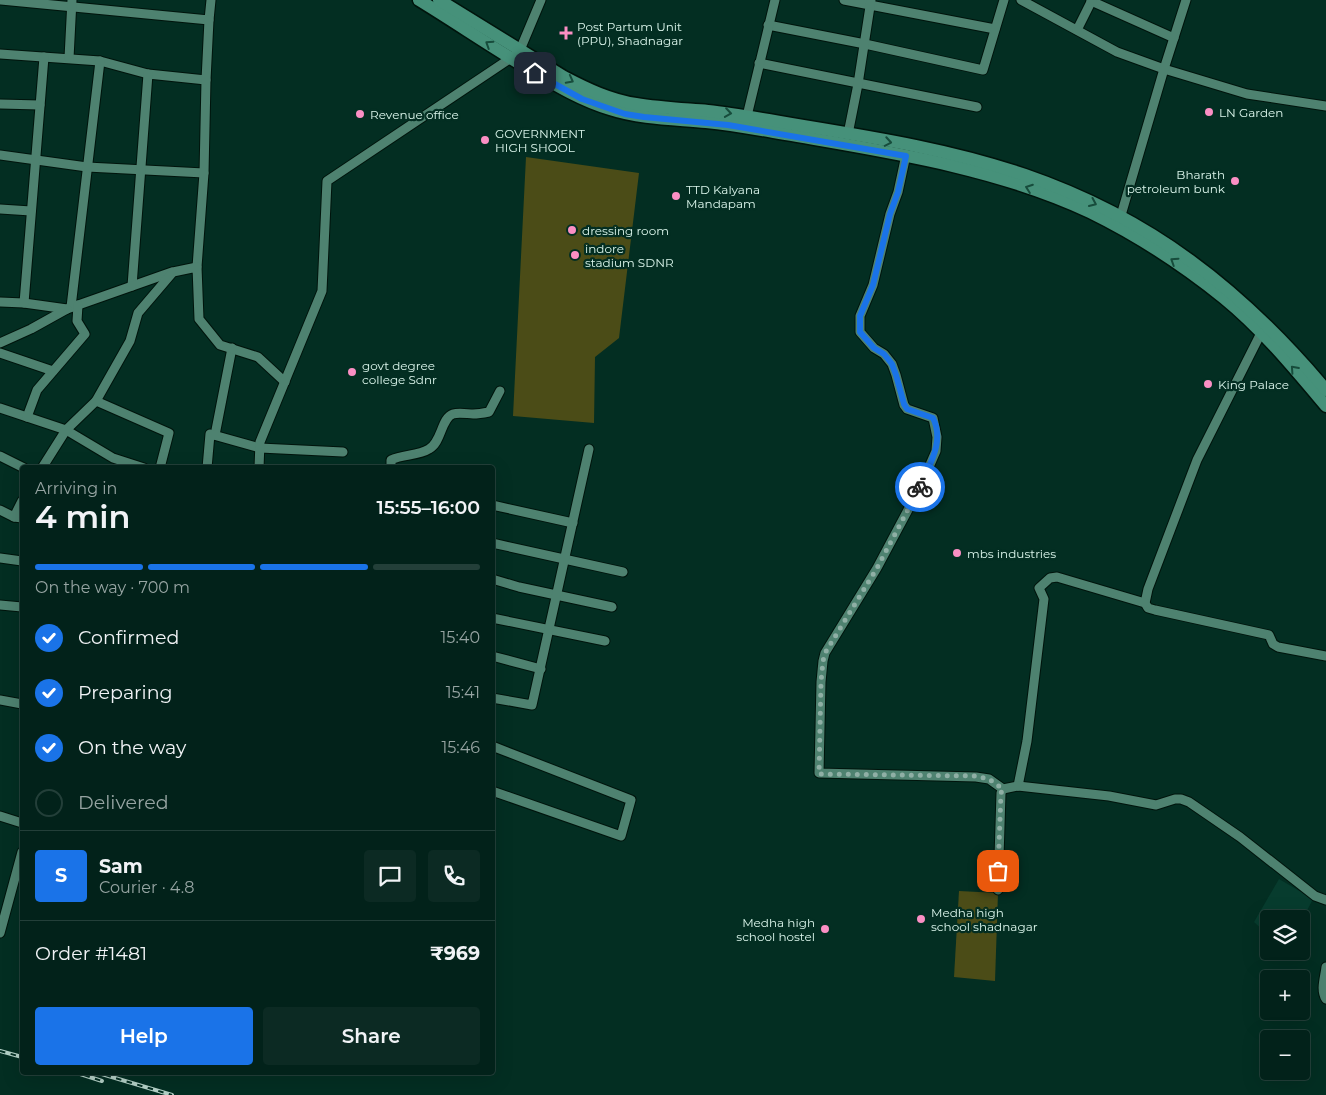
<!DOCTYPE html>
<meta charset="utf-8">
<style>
body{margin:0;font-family:Montserrat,sans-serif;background:#0c2a23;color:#f1f3f6;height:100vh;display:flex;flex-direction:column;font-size:19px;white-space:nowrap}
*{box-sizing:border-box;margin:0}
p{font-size:16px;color:#96a4a2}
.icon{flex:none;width:28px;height:28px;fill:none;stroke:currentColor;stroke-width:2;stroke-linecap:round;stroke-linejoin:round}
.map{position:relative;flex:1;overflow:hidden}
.sheet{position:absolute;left:20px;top:465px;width:475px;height:610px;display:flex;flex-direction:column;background:#02221a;border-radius:5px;box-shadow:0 5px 20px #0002,0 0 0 1px #233f39}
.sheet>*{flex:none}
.tools{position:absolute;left:1260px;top:910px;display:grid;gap:10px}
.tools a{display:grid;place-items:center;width:50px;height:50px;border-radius:5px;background:#02221a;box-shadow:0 5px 20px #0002,0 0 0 1px #233f39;font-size:25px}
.pin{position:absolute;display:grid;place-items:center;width:42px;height:42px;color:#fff;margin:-21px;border-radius:10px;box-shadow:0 2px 8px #0006}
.courier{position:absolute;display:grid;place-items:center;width:50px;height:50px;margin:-25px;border:4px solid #1a73e8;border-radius:50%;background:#fff;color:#222;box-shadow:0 1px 6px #0007}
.summary em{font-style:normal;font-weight:600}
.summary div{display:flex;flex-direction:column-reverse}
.summary{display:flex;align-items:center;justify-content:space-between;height:85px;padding:0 15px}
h1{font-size:32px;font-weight:600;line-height:38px}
.bar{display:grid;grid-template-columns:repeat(4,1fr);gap:8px 5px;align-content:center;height:60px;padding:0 15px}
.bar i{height:6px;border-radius:4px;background:#233f39}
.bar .on{background:#1a73e8}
.bar p{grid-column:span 4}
.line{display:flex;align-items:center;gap:12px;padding:0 15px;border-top:1px solid #233f39}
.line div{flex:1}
.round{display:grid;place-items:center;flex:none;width:52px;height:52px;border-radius:5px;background:#0c2a23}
ol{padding:0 15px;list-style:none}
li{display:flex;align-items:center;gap:15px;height:55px}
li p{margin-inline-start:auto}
li .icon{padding:5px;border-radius:50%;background:#1a73e8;color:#fff;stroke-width:4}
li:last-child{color:#96a4a2}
li i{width:28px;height:28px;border:2px solid #233f39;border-radius:50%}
.action{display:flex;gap:10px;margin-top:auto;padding:10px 15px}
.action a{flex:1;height:58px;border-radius:5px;background:#1a73e8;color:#fff;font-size:20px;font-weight:600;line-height:58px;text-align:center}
.action a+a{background:#0c2a23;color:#f1f3f6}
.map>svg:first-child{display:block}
.built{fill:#073c2e}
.green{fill:#4b4c17}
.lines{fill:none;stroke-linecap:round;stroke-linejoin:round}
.minor-casing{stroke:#00140c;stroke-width:11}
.primary-casing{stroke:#00140c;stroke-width:15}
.minor{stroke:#4e8270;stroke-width:9}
.primary{stroke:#46917a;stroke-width:12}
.rail-casing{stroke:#b3d0c6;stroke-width:4}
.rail{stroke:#032e22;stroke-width:2;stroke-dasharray:5.5;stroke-linecap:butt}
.oneway{stroke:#174c3c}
.done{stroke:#8fafa5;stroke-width:5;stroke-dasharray:0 9}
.route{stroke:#1a73e8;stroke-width:6}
.poi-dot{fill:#fb8fc4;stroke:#032e22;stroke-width:2}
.labels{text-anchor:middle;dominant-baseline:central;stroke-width:4.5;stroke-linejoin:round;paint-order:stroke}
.poi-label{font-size:12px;fill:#dbf5eb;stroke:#032e22;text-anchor:start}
</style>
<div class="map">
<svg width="1326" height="1095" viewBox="0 0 1326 1095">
<rect width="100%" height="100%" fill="#032e22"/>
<polygon class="built" points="1279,879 1313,899 1301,922 1301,919 1269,919 1269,936 1254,922"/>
<g class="green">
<polygon points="526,157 639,173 619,338 595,357 594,423 513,416"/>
<polygon points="959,891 998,893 995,981 954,977"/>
</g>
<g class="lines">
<g class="minor-casing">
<g id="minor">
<polyline points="1,0 209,20 211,0"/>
<polyline points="844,0 995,29"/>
<polyline points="1021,0 1117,52 1164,69 1247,94 1326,106"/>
<polyline points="1091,1 1174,38"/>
<polyline points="768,25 865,44 983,70 1004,0"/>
<polyline points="1077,30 1092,0"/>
<polyline points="0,54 100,61 148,74 206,80"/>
<polyline points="69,58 72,0"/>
<polyline points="759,63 977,107"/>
<polyline points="0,104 40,105"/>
<polyline points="747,116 775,0"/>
<polyline points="848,134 858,84 871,0"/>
<polyline points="0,155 87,167 204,173"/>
<polyline points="906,155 898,192 890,214 873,285 860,316 860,332 874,348 884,354 892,364 896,375 904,405 907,409 933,418 937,437 936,451 929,467 917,493 877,568 825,653 823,661 821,682 819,773 976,777 989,779 1003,789"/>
<polyline points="0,209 31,211"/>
<polyline points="1119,222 1164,69 1186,0"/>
<polyline points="197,267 204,173 206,80 209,20"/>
<polyline points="132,286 148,74"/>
<polyline points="0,302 24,303 67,309 172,272"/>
<polyline points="24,303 44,57"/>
<polyline points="71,307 100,61"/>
<polyline points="1261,333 1197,460 1148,589 1145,603 1148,608 1155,610 1269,635 1273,644 1278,647 1326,656"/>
<polyline points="0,343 31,329 67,309"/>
<polyline points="0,353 53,371"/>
<polyline points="96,401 169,433 160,468"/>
<polyline points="0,408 66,430 113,458 144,468"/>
<polyline points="27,417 37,390 85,334 77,321 78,305"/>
<polyline points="215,435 232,348"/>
<polyline points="0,456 24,468"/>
<polyline points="42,468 66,430 96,401 130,341 138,313 173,272 197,267 199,319 220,345 258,357 285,382"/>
<polyline points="207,468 210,434 260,448 343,452"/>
<polyline points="259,468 260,442 322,291 327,181 511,58 520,50 541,0"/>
<path d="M 391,468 L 391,460 C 403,454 418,456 429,449 C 442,442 441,418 453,414 C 459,412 468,414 473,414 C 479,414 484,413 489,412 L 500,391"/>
<polyline points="492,505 573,523"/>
<polyline points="0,510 14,517 22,518"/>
<polyline points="14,517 22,501"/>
<polyline points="492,543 623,572"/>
<polyline points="0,558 22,561"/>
<polyline points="492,579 519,587 612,607"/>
<polyline points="0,605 22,607"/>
<polyline points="492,618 605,641"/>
<polyline points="492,656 541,669"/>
<polyline points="492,698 532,705 589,449"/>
<polyline points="0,700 22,704"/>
<polyline points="492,746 631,800 621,836 492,791"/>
<polyline points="1018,786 1027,741 1044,599 1039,588 1050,578 1057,577 1145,603"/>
<polyline points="0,816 22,823"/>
<polyline points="998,890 1001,793 1003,789 1018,786 1109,796 1156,805 1175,799 1181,799 1189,802 1240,837 1315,896 1326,900"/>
<polyline points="0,933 22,852"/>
<path d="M 1326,967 C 1325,977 1320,990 1326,999"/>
</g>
</g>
<g class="primary-casing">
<g id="primary">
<path d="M 419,0 C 455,22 490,46 527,68 C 554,84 580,100 610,109 C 641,119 674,119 706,122 C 725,124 744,127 762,130 C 873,150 987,164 1090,212 C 1137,235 1183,265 1224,298 C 1262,329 1294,368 1326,406"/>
<path d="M 439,0 L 564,77 C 587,89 610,100 636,104 C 659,108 684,109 708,111 C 726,113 744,116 762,119 C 850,134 941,146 1025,175 C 1150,218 1241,289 1326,390"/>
</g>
</g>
<use href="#minor" class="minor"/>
<use href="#primary" class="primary"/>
<g class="rail-casing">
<g id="rail">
<polyline points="0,1051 22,1057"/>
<polyline points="74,1072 102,1081"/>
<polyline points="95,1072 172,1095"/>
</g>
</g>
<use href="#rail" class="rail"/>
</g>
<defs><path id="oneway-chevron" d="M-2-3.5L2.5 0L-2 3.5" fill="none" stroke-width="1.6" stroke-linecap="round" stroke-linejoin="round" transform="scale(1.25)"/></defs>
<g class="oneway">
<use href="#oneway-chevron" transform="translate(489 44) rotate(-147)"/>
<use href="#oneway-chevron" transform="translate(570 80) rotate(28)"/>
<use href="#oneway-chevron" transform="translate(728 113) rotate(8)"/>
<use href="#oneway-chevron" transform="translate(888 142) rotate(10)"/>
<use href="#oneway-chevron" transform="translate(1029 188) rotate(-160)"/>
<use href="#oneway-chevron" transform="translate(1093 203) rotate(24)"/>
<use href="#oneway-chevron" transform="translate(1174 261) rotate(-147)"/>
<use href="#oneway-chevron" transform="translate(1294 369) rotate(-132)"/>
</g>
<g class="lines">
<polyline class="done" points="920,487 877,568 825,653 823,661 821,682 819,774 976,776 989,779 1003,789 1001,793 998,871"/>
<path class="route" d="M 535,73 L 582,99 L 625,114 L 644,117 L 728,125 L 906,156 L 898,192 L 890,214 L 873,285 L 860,316 L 860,332 L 874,348 L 884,354 L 892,364 L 896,375 L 904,404 L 907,409 L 933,418 C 945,442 929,465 920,487"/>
</g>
<g class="poi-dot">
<path d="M563.5 25.5h5v5h5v5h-5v5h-5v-5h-5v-5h5z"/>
<circle cx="1209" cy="112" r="5"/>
<circle cx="360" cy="114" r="5"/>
<circle cx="485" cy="140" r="5"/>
<circle cx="1235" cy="181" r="5"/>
<circle cx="676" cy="196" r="5"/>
<circle cx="572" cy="230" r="5"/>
<circle cx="575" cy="255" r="5"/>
<circle cx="352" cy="372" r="5"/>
<circle cx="1208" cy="384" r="5"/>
<circle cx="957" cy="553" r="5"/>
<circle cx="921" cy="919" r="5"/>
<circle cx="825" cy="929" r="5"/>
</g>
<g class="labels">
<g class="poi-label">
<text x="577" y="26">Post Partum Unit<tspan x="577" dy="14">(PPU), Shadnagar</tspan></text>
<text x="1219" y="112">LN Garden</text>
<text x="370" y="114">Revenue office</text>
<text x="495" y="133">GOVERNMENT<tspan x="495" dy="14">HIGH SHOOL</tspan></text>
<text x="1225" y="174" text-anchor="end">Bharath<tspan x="1225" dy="14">petroleum bunk</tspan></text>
<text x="686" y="189">TTD Kalyana<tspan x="686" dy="14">Mandapam</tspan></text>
<text x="582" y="230">dressing room</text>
<text x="585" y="248">indore<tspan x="585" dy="14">stadium SDNR</tspan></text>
<text x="362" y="365">govt degree<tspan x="362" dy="14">college Sdnr</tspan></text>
<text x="1218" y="384">King Palace</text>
<text x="967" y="553">mbs industries</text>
<text x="931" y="912">Medha high<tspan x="931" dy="14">school shadnagar</tspan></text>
<text x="815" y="922" text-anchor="end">Medha high<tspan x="815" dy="14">school hostel</tspan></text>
</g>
</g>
</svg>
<div class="tools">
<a><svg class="icon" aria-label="layers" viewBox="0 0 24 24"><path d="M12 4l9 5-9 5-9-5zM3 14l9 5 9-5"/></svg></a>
<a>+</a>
<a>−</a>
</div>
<div class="pin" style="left:998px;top:871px;background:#ea580c"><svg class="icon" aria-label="bag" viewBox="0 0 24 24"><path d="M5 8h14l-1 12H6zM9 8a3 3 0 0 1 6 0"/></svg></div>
<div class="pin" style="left:535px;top:73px;background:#1f2937"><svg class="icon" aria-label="home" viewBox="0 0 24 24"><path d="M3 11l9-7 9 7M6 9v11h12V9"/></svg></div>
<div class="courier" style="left:920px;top:487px"><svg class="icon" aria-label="bike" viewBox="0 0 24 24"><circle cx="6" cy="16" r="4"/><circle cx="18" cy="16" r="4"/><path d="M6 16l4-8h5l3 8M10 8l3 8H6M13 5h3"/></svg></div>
<section class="sheet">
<div class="summary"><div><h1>4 min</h1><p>Arriving in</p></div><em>15:55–16:00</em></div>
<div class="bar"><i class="on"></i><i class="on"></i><i class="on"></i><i></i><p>On the way · 700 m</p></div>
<ol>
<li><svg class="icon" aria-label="check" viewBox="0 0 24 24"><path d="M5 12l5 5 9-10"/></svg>Confirmed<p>15:40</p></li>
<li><svg class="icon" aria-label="check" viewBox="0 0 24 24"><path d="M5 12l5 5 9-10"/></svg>Preparing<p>15:41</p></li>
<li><svg class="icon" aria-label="check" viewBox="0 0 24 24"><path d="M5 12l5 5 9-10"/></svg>On the way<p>15:46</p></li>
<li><i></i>Delivered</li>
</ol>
<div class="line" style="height:90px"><b class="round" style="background:#1a73e8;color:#fff">S</b><div><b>Sam</b><p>Courier · 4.8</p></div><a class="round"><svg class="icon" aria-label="chat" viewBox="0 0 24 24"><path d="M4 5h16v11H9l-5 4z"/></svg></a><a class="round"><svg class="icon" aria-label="phone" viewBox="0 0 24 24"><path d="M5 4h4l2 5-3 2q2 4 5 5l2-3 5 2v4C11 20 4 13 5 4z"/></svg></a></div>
<div class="line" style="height:65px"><div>Order #1481</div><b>₹969</b></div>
<div class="action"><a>Help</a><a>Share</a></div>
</section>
</div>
